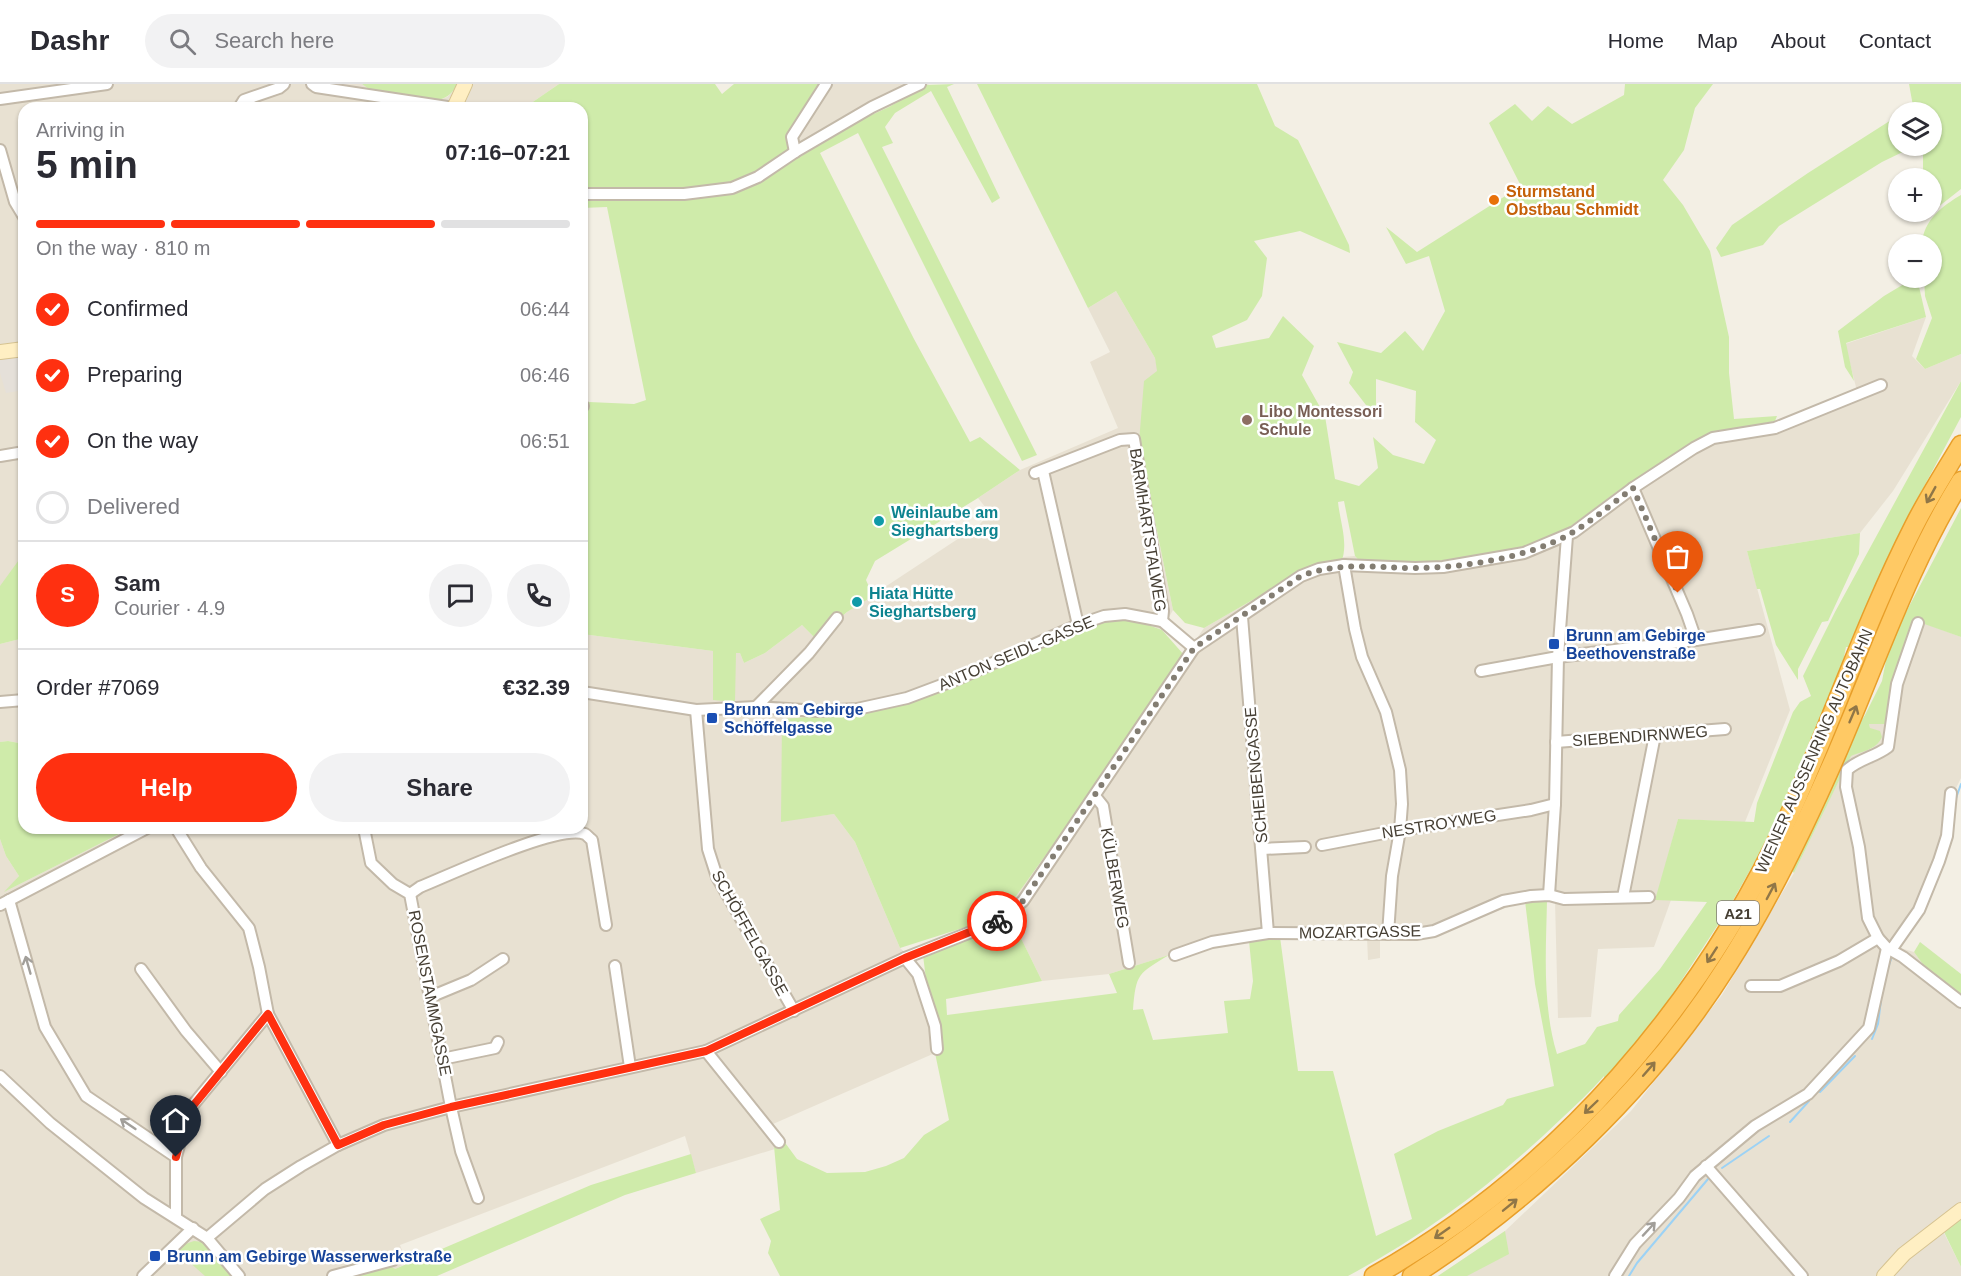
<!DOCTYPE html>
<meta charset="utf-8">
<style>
body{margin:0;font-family:Helvetica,sans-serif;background:#f2f2f3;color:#2b2b33;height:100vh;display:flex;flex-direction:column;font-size:22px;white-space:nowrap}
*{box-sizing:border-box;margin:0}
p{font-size:20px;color:#7c7c81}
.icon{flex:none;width:33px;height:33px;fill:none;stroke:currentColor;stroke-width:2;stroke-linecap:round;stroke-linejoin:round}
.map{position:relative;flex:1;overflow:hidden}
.sheet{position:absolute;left:18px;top:18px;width:570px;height:732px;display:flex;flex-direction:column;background:#fff;border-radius:18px;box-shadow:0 2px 4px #0004}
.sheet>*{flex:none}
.tools{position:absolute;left:1888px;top:18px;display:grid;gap:12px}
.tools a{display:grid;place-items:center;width:54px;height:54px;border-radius:50%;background:#fff;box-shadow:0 2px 4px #0004;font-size:30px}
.pin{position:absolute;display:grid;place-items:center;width:51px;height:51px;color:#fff;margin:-62px -26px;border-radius:50% 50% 50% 0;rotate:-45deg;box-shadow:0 0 6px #0007}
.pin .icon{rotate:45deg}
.courier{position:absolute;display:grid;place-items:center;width:60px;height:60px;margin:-30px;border:4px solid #ff3010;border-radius:50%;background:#fff;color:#222;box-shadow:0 2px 8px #0007}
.head em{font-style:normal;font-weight:700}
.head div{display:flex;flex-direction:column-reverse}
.head{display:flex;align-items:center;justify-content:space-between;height:102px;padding:0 18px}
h1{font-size:39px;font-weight:700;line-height:45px}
.bar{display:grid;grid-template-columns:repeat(4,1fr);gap:9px 6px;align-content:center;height:72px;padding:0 18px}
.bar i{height:8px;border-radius:4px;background:#e1e1e2}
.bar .active{background:#ff3010}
.bar p{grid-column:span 4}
.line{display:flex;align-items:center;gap:15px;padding:0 18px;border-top:2px solid #e1e1e2}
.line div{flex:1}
.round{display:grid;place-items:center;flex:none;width:63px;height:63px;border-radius:32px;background:#f2f2f3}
ol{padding:0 18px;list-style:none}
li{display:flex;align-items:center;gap:18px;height:66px}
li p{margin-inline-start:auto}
li .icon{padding:6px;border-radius:50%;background:#ff3010;color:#fff;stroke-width:4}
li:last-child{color:#7c7c81}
li i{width:33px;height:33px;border:3px solid #e1e1e2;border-radius:50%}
.cta{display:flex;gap:12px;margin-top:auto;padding:12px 18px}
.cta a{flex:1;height:69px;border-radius:36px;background:#ff3010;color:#fff;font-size:24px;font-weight:700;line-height:69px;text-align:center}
.cta a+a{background:#f2f2f3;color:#2b2b33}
header{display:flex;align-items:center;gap:36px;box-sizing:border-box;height:84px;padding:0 30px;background:#fff;border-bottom:2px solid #e1e1e2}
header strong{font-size:28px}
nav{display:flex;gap:33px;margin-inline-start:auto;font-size:21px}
.search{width:420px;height:54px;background:#f2f2f3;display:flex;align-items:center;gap:15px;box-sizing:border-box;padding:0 21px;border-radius:33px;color:#7c7c81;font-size:22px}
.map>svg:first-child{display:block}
.residential{fill:#e8e1d2}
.industrial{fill:#e5e0d9}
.green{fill:#cfebaa}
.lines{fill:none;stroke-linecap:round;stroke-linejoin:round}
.stream{stroke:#9cd2f5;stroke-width:2}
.street-casing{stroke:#c3b9a9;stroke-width:14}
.secondary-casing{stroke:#d6c391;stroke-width:16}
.highway-casing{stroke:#e89f2a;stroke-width:21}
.street{stroke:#fff;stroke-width:10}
.secondary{stroke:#ffefc3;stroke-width:14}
.highway{stroke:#ffc964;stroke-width:18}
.oneway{stroke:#907647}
.oneway2{stroke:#a29f9a}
.done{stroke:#837d72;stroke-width:6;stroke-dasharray:0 10.8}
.route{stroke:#ff3010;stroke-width:8}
.food-dot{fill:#e8710a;stroke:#fff;stroke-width:2}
.education-dot{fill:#8d6e63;stroke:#fff;stroke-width:2}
.culture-dot{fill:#0f9aa8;stroke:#fff;stroke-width:2}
.transit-dot{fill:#1a4fb4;stroke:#fff;stroke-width:2}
.labels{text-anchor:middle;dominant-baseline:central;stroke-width:5;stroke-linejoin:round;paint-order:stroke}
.shield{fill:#fff;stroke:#7e7971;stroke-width:1.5}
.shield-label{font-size:15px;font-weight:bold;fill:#463f34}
.food-label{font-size:16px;font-weight:bold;fill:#c56008;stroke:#fff;text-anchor:start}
.education-label{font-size:16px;font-weight:bold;fill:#785e54;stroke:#fff;text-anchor:start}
.culture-label{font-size:16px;font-weight:bold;fill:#0d838f;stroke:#fff;text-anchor:start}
.street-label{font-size:16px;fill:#463f34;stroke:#fff}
.transit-label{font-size:16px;font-weight:bold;fill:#164399;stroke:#fff;text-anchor:start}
</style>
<header>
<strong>Dashr</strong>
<div class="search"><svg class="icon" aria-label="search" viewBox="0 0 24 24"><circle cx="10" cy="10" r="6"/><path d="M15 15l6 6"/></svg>Search here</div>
<nav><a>Home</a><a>Map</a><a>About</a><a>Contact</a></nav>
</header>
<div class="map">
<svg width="1961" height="1192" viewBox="0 0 1961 1192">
<rect width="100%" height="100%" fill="#f3efe4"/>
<g class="residential">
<polygon points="0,0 362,0 370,6 439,16 447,13 454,7 457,0 559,0 524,24 24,24 24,537 0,542"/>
<polygon points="819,0 929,0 889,23 845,43 800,73 787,52"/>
<polygon points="1116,207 1155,274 1158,287 1139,358 1173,526 1162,546 1132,535 966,596 862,629 827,633 781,737 834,730 855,758 900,864 916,879 930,912 935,969 773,1040 775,1065 696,1089 685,1052 400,1161 407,1179 395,1185 363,1192 0,1192 0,755 6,772 19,792 6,807 131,744 582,744 582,550 713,567 713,616 735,569 740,569 744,579 765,569 802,541 816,555 847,528 979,441 990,429 978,414 1020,386 1118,344 1090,278 1110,268 1088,224"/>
<polygon points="1926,233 1912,272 1925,285 1961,270 1961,297 1893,407 1860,449 1747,467 1790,626 1745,738 1678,735 1656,816 1671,816 1654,863 1598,865 1591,933 1558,934 1555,817 1525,817 1416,856 1380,853 1380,874 1368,876 1367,853 1280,853 1220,861 1169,871 1109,890 1042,897 1013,838 1014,815 1089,711 1204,544 1308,484 1340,479 1343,473 1355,472 1362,480 1407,480 1458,475 1526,462 1567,445 1619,406 1688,363 1717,349 1775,337 1857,307 1845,260"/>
<polygon points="1916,536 1961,553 1961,694 1954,708 1948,759 1897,863 1914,868 1927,886 1961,911 1961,1119 1937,1135 1961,1183 1961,1192 1438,1192 1505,1147 1631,1027 1722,911 1794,789 1851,671 1873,664 1869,640"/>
<polygon points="24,554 24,660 8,657 0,658 0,560"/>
</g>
<polygon class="industrial" points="24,270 24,306 6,309 0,289 0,274"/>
<g class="green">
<path d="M 362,0 L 457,0 C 453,9 448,13 439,16 L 370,6 Z"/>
<polygon points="559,0 715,0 722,10 734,0 819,0 787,52 800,73 845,43 889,23 926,1 954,0 947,3 1000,114 992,119 931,7 895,29 885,43 893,59 882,63 1037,371 1022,377 858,49 820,69 914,255 970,358 980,353 1020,386 978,414 875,477 866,496 873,512 847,528 816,555 802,541 765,569 744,579 740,569 736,569 735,618 713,616 713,567 582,550 582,327 588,326 589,318 634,320 646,316 607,123 582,124 582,24 524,24"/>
<path d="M 977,0 L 1257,0 L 1275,42 L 1298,56 L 1349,161 L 1350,169 L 1300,147 L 1254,157 L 1267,174 L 1262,212 L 1247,236 L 1212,252 L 1216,264 L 1269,254 L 1283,232 L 1314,262 L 1302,291 L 1325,332 L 1335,395 L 1359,402 L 1378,384 L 1373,353 L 1393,371 L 1424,380 L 1436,356 L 1415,338 L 1416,307 L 1376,295 L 1376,334 L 1349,299 L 1353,288 L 1337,258 L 1381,269 L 1405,247 L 1423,267 L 1445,227 L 1429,172 L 1406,180 L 1386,143 L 1417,168 L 1521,102 L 1489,39 L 1515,20 L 1532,37 L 1548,22 L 1572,40 L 1624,11 L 1625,0 L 1713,0 L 1695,24 L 1684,66 L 1663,96 L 1683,121 L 1710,167 L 1729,253 L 1729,289 L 1734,335 L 1777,332 L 1775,337 L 1717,349 L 1688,363 L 1619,406 L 1567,445 L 1526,462 L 1458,475 L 1407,480 L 1362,480 L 1355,472 L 1344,417 L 1338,418 C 1340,438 1349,460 1341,479 L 1308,484 L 1204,544 L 1185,539 L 1173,526 L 1139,358 L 1144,297 L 1157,287 L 1155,274 L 1116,207 L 1088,224 Z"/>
<polygon points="1909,0 1961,0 1961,105 1933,127 1924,130 1924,128 1932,128 1932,94 1923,94 1923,62 1932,62 1932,28 1903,28 1913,22"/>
<polygon points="1899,31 1899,62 1915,62 1882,78 1779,142 1763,161 1721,173 1716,164 1732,141 1808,89"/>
<path d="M 1961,111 L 1961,270 L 1925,285 L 1916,275 L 1932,234 L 1925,212 L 1924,194 L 1932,194 L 1932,160 L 1922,160 C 1923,137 1942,122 1961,111 Z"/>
<polygon points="1914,194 1917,194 1926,233 1846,259 1854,297 1845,283 1838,247 1884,212"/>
<path d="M 1961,297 L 1961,333 L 1910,429 L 1864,528 L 1850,563 L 1846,563 L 1842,583 L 1783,721 L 1763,763 L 1727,827 L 1664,923 L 1604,997 L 1604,992 C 1591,1007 1576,1021 1562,1034 C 1498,1096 1427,1150 1348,1192 L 780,1192 L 768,1169 L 771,1157 L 760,1135 L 780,1126 L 772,1041 L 797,1075 L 827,1089 L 865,1088 L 886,1082 L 904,1074 L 924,1051 L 949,1036 L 935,969 L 923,871 L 1013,838 L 1042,897 L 946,915 L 947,931 L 1117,909 L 1109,890 L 1169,871 C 1138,890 1136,889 1133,926 L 1143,925 L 1153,956 L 1228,949 L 1224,917 L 1250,915 L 1253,897 L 1249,857 L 1280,853 L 1298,987 L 1333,987 L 1376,1152 L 1412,1135 L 1394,1070 L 1438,1047 L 1503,1021 L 1507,1015 L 1554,1002 L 1535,900 L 1525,817 L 1547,816 C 1546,867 1542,921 1557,970 L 1585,960 L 1597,943 L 1618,937 L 1619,931 L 1660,885 L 1707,818 L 1655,816 L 1678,735 L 1754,738 L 1757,719 L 1793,628 L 1800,618 L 1811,612 L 1803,592 L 1835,528 Z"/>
<path d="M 1961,424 L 1961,553 L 1916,537 L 1887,640 L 1869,640 L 1870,644 L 1880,647 L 1882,653 C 1876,666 1863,667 1851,672 L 1794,789 L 1792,787 L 1855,647 L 1865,631 L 1882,597 L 1887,571 L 1904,532 Z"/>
<polygon points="1860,449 1859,470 1828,537 1822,538 1798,585 1798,596 1776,561 1760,505 1757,505 1747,467"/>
<polygon points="24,469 24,554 0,560 0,502"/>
<polygon points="1132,535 1162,546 1184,571 1089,711 1014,815 991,835 900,864 855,758 834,730 781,738 782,635 862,629 966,596 1103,536"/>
<polygon points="8,657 24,660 24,744 131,744 4,808 19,792 6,772 0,755 0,658"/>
<polygon points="1920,858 1961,890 1961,911 1927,886 1914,868"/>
<polygon points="691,1070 696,1089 625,1111 437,1192 342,1192 388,1181 395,1185 591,1101"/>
<polygon points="1961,1134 1961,1183 1944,1148"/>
<polygon points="1505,1147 1509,1170 1467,1192 1438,1192"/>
<polygon points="194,1157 203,1158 232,1192 205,1192 178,1168 185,1160"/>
</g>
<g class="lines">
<g class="stream">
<polyline points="1955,717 1961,700"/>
<polyline points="1887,887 1892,872"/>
<polyline points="1872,955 1878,940 1881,916"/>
<polyline points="1820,1008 1855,972"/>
<polyline points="1790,1038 1809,1017"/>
<polyline points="1722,1084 1769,1052"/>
<polyline points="1629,1192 1637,1179 1708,1095"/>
</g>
<g class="street-casing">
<g id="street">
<polyline points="312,0 316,3 454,24"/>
<polyline points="0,15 107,0"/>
<polyline points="239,24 244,16 279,4 284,0"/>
<polyline points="0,66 15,118 24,133"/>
<polyline points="795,68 792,53 826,0"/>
<polyline points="582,110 684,110 732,104 758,93 795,68 872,23 920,0"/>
<polyline points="582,322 583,322"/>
<polyline points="0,372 24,368"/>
<polyline points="1043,387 1078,541"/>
<polyline points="1035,389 1120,356 1134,355 1163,527 1162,537"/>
<polyline points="1633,404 1687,530 1696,556"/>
<polyline points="1344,481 1355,545 1362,573 1386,628 1400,686 1402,720 1400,746 1392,792 1388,850"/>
<polyline points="1242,533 1268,849"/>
<path d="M 1918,539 L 1897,600 L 1888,663 C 1875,673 1859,675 1847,686 L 1846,703 L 1859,763 L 1868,834 L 1878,854 L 1887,864 L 1903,873 L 1961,918"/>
<polyline points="1481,587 1558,573 1696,556 1759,546"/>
<polyline points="582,608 696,626 756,623 818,627 857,625 907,614 955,596 1078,541 1104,532 1125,530 1162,537 1194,564"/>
<polyline points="0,618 24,616"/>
<polyline points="756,623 809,569 837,534"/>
<polyline points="696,626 708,765 717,793 794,927"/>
<polyline points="1556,658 1725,645"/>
<polyline points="1095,712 1103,722 1129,879"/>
<polyline points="176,744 201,784 249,844 259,883 268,930 338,1061"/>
<polyline points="364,744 371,779 393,800 410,810 451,1023 461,1067 478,1114"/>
<polyline points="1322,761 1400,746 1531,726 1555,720"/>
<polyline points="1262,765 1305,763"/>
<path d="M 410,810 L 420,803 C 450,791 558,740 585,750 C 587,751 589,754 592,756 L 606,841"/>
<polyline points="1549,811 1555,720 1558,573 1567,452"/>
<polyline points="1623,813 1655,651"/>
<polyline points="9,816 45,943 86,1012 176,1073"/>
<polyline points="0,821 147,744"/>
<polyline points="1891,866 1919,826 1939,777 1947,752 1951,709"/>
<polyline points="1175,871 1212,858 1268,849 1416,850 1434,847 1503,817 1531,812 1549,811 1564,815 1649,813"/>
<polyline points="905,874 918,890 935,942 937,965"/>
<polyline points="615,882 630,983"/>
<polyline points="141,885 186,947 221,988"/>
<polyline points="1751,902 1780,902 1839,877 1878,854"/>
<polyline points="430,913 471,896 503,875"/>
<polyline points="706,967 779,1058"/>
<polyline points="442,975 495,964 498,958"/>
<polyline points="0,992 50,1039 144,1114 207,1154 239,1192"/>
<polyline points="1706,1082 1802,1192"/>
<polyline points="176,1133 176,1073 188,1027 268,930"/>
<polyline points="207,1154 265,1105 301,1082 338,1061 384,1041 451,1023 706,967 905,874 999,837 1023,817 1194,564 1301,492 1319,485 1344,481 1415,484 1443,483 1524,469 1574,448 1633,404 1694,364 1713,354 1775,344 1881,301"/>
<polyline points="143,1192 193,1144"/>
<polyline points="333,1192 393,1176"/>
<polyline points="1615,1192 1635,1160 1679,1114 1695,1092 1755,1042 1808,1010 1869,944 1887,864"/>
</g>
</g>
<g class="secondary-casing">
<g id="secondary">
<polyline points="454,24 465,0"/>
<polyline points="0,268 24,265"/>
<polyline points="1884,1192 1904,1170 1961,1126"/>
</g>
</g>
<g class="highway-casing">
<g id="highway">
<path d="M 1374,1192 C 1559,1088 1705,918 1792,725 C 1834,632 1867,534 1914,442 C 1928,414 1945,388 1961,361"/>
<path d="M 1412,1192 C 1533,1115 1650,1004 1727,882 C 1770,815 1804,744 1836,671 C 1876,579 1908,482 1961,397"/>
</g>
</g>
<use href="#street" class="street"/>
<use href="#secondary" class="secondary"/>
<use href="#highway" class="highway"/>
</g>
<defs><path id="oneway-shaft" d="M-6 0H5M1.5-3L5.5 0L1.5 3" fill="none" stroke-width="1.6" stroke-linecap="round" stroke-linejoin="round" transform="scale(1.5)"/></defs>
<g class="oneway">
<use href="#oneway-shaft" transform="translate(1931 411) rotate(119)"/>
<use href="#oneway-shaft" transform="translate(1853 630) rotate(-67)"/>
<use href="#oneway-shaft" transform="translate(1771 807) rotate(-62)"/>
<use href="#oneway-shaft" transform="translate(1712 871) rotate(123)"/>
<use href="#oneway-shaft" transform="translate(1649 985) rotate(-49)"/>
<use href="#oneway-shaft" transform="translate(1591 1023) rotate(136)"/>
<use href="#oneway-shaft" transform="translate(1510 1121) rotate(-39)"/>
<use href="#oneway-shaft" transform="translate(1442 1149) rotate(145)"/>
</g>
<g class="oneway2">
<use href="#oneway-shaft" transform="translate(28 881) rotate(-106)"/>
<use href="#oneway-shaft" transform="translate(128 1040) rotate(-146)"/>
<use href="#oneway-shaft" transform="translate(1649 1145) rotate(-47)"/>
</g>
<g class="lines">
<path class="done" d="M 997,837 L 1023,817 L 1194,564 L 1301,492 C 1341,477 1374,484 1414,484 C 1463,484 1527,474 1570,450 C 1592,437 1613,419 1633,404 L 1678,509"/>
<polyline class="route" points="176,1073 188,1028 268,930 338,1061 384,1041 451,1023 706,967 905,874 997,837"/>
</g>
<circle class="food-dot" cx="1494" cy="116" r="6"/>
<circle class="education-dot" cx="1247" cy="336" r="6"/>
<g class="culture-dot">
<circle cx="879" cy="437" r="6"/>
<circle cx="857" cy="518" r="6"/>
</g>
<g class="transit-dot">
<rect x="1548" y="554" width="12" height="12" rx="3"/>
<rect x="706" y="628" width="12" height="12" rx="3"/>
<rect x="149" y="1166" width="12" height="12" rx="3"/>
</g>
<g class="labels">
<rect class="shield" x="1717" y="817" width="42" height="24" rx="4.5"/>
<g class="shield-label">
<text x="1738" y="829">A21</text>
</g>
<g class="food-label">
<text x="1506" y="107">Sturmstand<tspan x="1506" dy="18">Obstbau Schmidt</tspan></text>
</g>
<g class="education-label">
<text x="1259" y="327">Libo Montessori<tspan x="1259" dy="18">Schule</tspan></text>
</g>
<g class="culture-label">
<text x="891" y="428">Weinlaube am<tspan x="891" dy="18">Sieghartsberg</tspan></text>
<text x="869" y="509">Hiata Hütte<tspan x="869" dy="18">Sieghartsberg</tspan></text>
</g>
<g class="street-label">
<text transform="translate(1148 446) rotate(81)">BARMHARTSTALWEG</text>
<text transform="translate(1016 569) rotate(-23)">ANTON SEIDL-GASSE</text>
<text transform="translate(1640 652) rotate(-4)">SIEBENDIRNWEG</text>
<text transform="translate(1814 667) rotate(-66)">WIENER AUSSENRING AUTOBAHN</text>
<text transform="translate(1256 691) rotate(-95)">SCHEIBENGASSE</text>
<text transform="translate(1439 740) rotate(-9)">NESTROYWEG</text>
<text transform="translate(1115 794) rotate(80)">KÜLBERWEG</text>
<text transform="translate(1360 848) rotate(-1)">MOZARTGASSE</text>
<text transform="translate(750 849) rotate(61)">SCHÖFFELGASSE</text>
<text transform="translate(430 909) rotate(79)">ROSENSTAMMGASSE</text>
</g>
<g class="transit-label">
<text x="1566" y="551">Brunn am Gebirge<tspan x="1566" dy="18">Beethovenstraße</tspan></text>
<text x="724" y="625">Brunn am Gebirge<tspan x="724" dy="18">Schöffelgasse</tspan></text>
<text x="167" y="1172">Brunn am Gebirge Wasserwerkstraße</text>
</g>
</g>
</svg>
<div class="tools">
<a><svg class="icon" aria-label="layers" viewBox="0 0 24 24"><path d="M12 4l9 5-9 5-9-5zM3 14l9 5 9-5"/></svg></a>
<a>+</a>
<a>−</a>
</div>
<div class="pin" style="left:1678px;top:509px;background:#ea580c"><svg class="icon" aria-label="bag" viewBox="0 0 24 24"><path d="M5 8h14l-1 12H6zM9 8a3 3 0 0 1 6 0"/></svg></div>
<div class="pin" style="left:176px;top:1073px;background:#1f2937"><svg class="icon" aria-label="home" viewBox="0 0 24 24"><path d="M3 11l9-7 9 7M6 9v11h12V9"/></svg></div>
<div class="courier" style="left:997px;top:837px"><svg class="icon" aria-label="bike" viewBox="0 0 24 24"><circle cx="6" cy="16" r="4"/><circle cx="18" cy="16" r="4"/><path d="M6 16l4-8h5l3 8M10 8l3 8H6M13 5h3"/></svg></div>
<section class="sheet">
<div class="head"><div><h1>5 min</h1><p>Arriving in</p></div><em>07:16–07:21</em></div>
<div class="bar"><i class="active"></i><i class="active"></i><i class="active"></i><i></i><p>On the way · 810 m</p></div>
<ol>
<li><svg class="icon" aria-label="check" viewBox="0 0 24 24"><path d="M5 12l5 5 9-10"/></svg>Confirmed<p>06:44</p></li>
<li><svg class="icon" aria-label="check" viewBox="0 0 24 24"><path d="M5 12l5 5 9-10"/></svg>Preparing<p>06:46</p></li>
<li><svg class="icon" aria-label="check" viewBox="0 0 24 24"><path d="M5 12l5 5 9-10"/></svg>On the way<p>06:51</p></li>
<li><i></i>Delivered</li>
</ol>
<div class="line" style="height:108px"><b class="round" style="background:#ff3010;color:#fff">S</b><div><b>Sam</b><p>Courier · 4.9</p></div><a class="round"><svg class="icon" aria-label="chat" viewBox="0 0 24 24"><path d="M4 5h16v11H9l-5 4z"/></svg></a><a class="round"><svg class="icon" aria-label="phone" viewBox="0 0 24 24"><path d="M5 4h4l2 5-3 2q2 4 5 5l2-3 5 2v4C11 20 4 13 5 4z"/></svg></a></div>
<div class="line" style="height:78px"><div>Order #7069</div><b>€32.39</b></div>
<div class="cta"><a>Help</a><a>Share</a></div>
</section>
</div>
